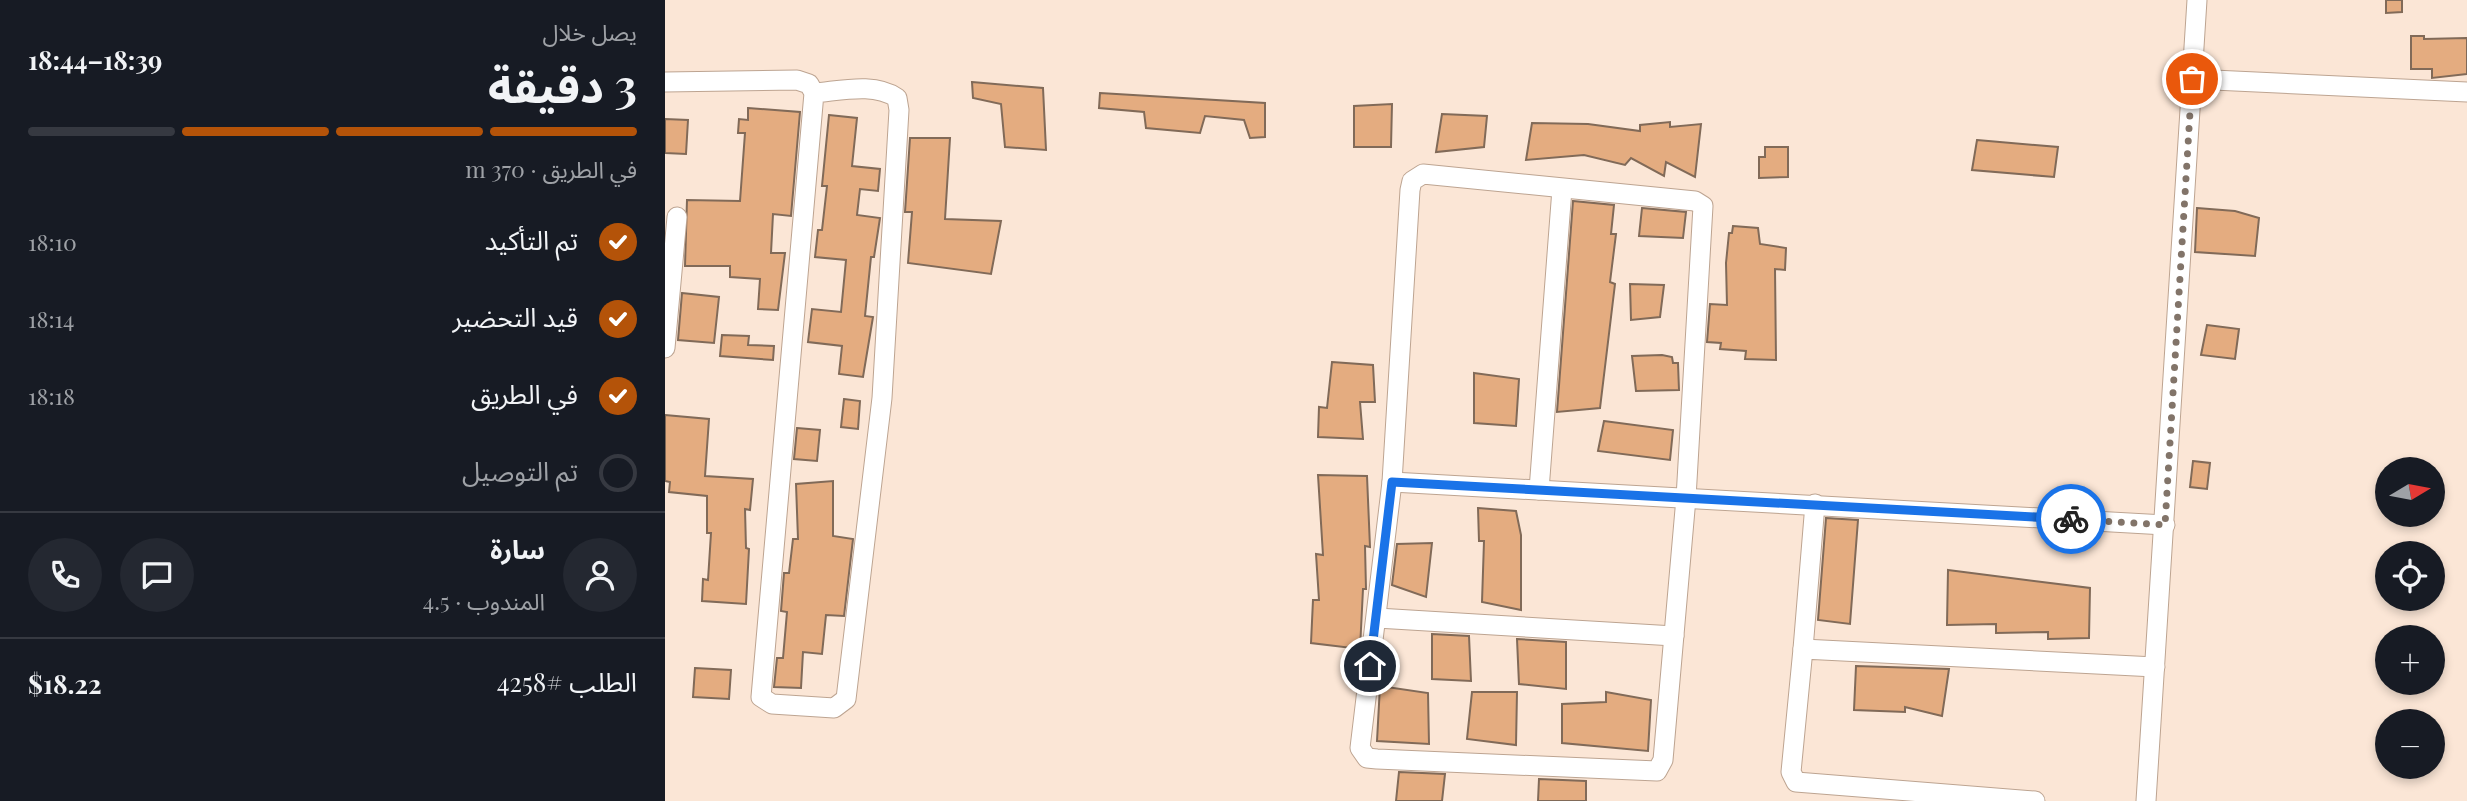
<!DOCTYPE html>
<html lang="ar">
<meta charset="utf-8">
<style>
body{margin:0;font-family:"Playfair Display","Noto Sans Arabic",serif;background:#242831;color:#f1f3f6;direction:rtl;height:100vh;display:flex;flex-direction:column;font-size:26px;white-space:nowrap}
*{box-sizing:border-box;margin:0}
p{font-size:23px;color:#9ea1a6}
.icon{flex:none;width:38px;height:38px;fill:none;stroke:currentColor;stroke-width:2;stroke-linecap:round;stroke-linejoin:round}
.map{position:relative;flex:1;overflow:hidden;direction:ltr}
.panel{display:flex;flex-direction:column;background:#171b24;width:665px}
.panel>*{flex:none}
.needle{width:46px;rotate:80deg}
.fabs{position:absolute;left:1710px;top:457px;display:grid;gap:14px}
.fabs a{display:grid;place-items:center;width:70px;height:70px;border-radius:50%;background:#171b24;box-shadow:0 4px 10px #0003;font-size:35px}
.pin{position:absolute;display:grid;place-items:center;width:60px;height:60px;color:#fff;margin:-30px;border:4px solid #fff;border-radius:50%;box-shadow:0 2px 7px #0007}
.courier{position:absolute;display:grid;place-items:center;width:70px;height:70px;margin:-35px;border:5px solid #1a73e8;border-radius:50%;background:#fff;color:#222;box-shadow:0 2px 9px #0007}
.overview em{font-style:normal;font-weight:700}
.overview div{display:flex;flex-direction:column-reverse}
.overview{display:flex;align-items:center;justify-content:space-between;height:119px;padding:0 28px}
h1{font-size:46px;font-weight:700;line-height:52px}
.bar{display:grid;grid-template-columns:repeat(4,1fr);gap:10px 7px;align-content:center;height:84px;padding:0 28px}
.bar i{height:9px;border-radius:5px;background:#363941}
.bar .on{background:#b45309}
.bar p{grid-column:span 4}
.line{display:flex;align-items:center;gap:18px;padding:0 28px;border-top:2px solid #363941}
.line div{flex:1}
.round{display:grid;place-items:center;flex:none;width:74px;height:74px;border-radius:37px;background:#242831}
ol{padding:0 28px;list-style:none}
li{display:flex;align-items:center;gap:21px;height:77px}
li p{margin-inline-start:auto}
li .icon{padding:7px;border-radius:50%;background:#b45309;color:#fff;stroke-width:4}
li:last-child{color:#9ea1a6}
li i{width:38px;height:38px;border:4px solid #363941;border-radius:50%}
main{display:flex;flex:1;min-height:0}
.map>svg:first-child{display:block}
.building{fill:#e4ac80;stroke:#816a58;stroke-width:2}
.lines{fill:none;stroke-linecap:round;stroke-linejoin:round}
.street-casing{stroke:#bda491;stroke-width:21}
.street{stroke:#fff;stroke-width:19}
.done{stroke:#827469;stroke-width:7;stroke-dasharray:0 12.6}
.route{stroke:#1a73e8;stroke-width:9}
</style>
<main>
<div class="map">
<svg width="1802" height="801" viewBox="0 0 1802 801">
<rect width="100%" height="100%" fill="#fbe6d6"/>
<g class="building">
<polygon points="1721,0 1737,0 1737,12 1721,13"/>
<polygon points="1746,36 1759,36 1759,39 1802,38 1802,74 1767,78 1767,69 1746,69"/>
<polygon points="307,82 378,88 381,150 340,147 336,104 308,98"/>
<polygon points="435,93 600,103 600,137 585,138 579,120 540,116 535,133 481,128 479,112 434,108"/>
<polygon points="727,104 726,147 689,147 689,106"/>
<polygon points="83,108 135,112 126,216 108,214 106,253 120,253 113,310 93,309 95,279 65,277 65,266 20,266 22,200 75,201 80,133 73,133 74,119 83,120"/>
<polygon points="777,114 822,116 819,147 771,152"/>
<polygon points="164,115 192,118 187,166 215,169 213,191 195,189 192,215 215,218 209,257 206,257 200,316 208,317 198,377 174,374 177,346 143,342 147,309 176,312 181,260 150,257 153,230 157,230 162,186 157,186"/>
<polygon points="0,119 23,120 21,154 0,153"/>
<polygon points="1005,122 1005,127 1036,124 1030,177 1001,162 999,176 966,158 960,165 919,155 861,160 867,123 923,124 975,131 975,125"/>
<polygon points="245,138 285,138 280,219 336,221 326,274 243,263 247,212 240,212"/>
<polygon points="1312,140 1393,147 1389,177 1307,170"/>
<polygon points="1100,147 1123,147 1123,177 1094,178 1094,157 1100,157"/>
<polygon points="908,201 949,205 946,234 951,234 945,282 950,284 935,408 892,412"/>
<polygon points="977,208 1021,212 1018,238 974,236"/>
<polygon points="1532,208 1570,211 1594,218 1590,256 1530,252"/>
<polygon points="1068,226 1093,228 1095,244 1121,248 1120,270 1110,269 1111,360 1080,359 1081,351 1055,349 1056,343 1042,342 1045,304 1062,305 1061,263 1064,233 1067,233"/>
<polygon points="965,284 999,285 995,317 966,320"/>
<polygon points="17,293 54,297 49,343 13,340"/>
<polygon points="1542,325 1574,329 1570,359 1536,355"/>
<polygon points="57,335 84,336 83,345 109,346 108,360 55,356"/>
<polygon points="997,355 1007,357 1008,363 1013,363 1014,390 971,391 967,356"/>
<polygon points="667,362 708,365 710,402 695,402 698,439 653,437 654,407 662,408"/>
<polygon points="809,373 854,379 851,426 809,423"/>
<polygon points="179,399 195,401 193,429 176,427"/>
<polygon points="0,415 44,419 40,476 88,479 85,510 80,509 81,548 84,549 81,604 37,601 38,579 43,580 46,533 42,533 42,496 4,492 5,482 0,481"/>
<polygon points="939,421 1008,430 1005,460 933,451"/>
<polygon points="132,428 155,430 152,461 129,459"/>
<polygon points="1528,461 1545,463 1542,489 1525,487"/>
<polygon points="653,475 702,476 705,547 700,546 701,589 698,589 695,649 646,643 648,600 654,600 651,554 658,555"/>
<polygon points="168,481 168,536 188,539 179,616 161,615 157,654 138,652 136,688 109,687 112,658 118,658 122,612 116,611 119,573 124,573 128,539 133,539 131,484"/>
<polygon points="813,508 851,511 856,535 856,610 817,602 819,541 814,541"/>
<polygon points="1161,518 1193,520 1185,624 1153,620"/>
<polygon points="767,543 761,597 727,585 732,544"/>
<polygon points="1283,570 1425,588 1424,638 1383,639 1383,632 1331,633 1331,624 1282,625"/>
<polygon points="767,634 804,636 806,681 767,679"/>
<polygon points="852,639 901,642 901,689 854,684"/>
<polygon points="1191,666 1284,669 1277,716 1240,707 1240,712 1189,710"/>
<polygon points="30,668 66,670 64,699 28,697"/>
<polygon points="715,686 763,693 764,744 712,741"/>
<polygon points="807,692 852,692 851,745 802,739"/>
<polygon points="941,692 986,700 983,751 897,743 897,704 941,702"/>
<polygon points="734,772 780,774 777,801 731,801"/>
<polygon points="874,779 921,781 921,801 873,801"/>
</g>
<g class="lines">
<g class="street-casing">
<g id="street">
<polyline points="1527,79 1802,92"/>
<path d="M 0,82 L 132,80 L 144,84 L 149,93 L 96,697 L 107,704 L 169,708 L 181,699 L 217,398 L 234,110 L 232,98 C 209,82 175,91 149,93"/>
<polygon points="758,174 1030,201 1038,206 1021,498 998,760 992,771 712,759 702,758 695,748 727,482 745,190 747,181"/>
<polyline points="0,348 12,217"/>
<polyline points="727,482 1500,525"/>
<polyline points="874,490 897,189"/>
<polyline points="712,618 1009,636"/>
<polyline points="1138,649 1150,504"/>
<polyline points="1370,801 1131,782 1126,772 1138,649 1490,667"/>
<polyline points="1481,801 1532,0"/>
</g>
</g>
<use href="#street" class="street"/>
</g>
<g class="lines">
<polyline class="done" points="1406,519 1500,525 1527,79"/>
<polyline class="route" points="705,666 727,482 1406,519"/>
</g>
</svg>
<div class="fabs">
<a><svg class="needle" viewBox="-14 -14 28 28"><path d="M0-13l5 13h-10z" fill="#e53935"/><path d="M0 13l5-13h-10z" fill="#9ea1a6"/></svg></a>
<a><svg class="icon" aria-label="locate" viewBox="0 0 24 24"><circle cx="12" cy="12" r="6"/><path d="M12 2v4M12 18v4M2 12h4M18 12h4"/></svg></a>
<a>+</a>
<a>−</a>
</div>
<div class="pin" style="left:1527px;top:79px;background:#ea580c"><svg class="icon" aria-label="bag" viewBox="0 0 24 24"><path d="M5 8h14l-1 12H6zM9 8a3 3 0 0 1 6 0"/></svg></div>
<div class="pin" style="left:705px;top:666px;background:#1f2937"><svg class="icon" aria-label="home" viewBox="0 0 24 24"><path d="M3 11l9-7 9 7M6 9v11h12V9"/></svg></div>
<div class="courier" style="left:1406px;top:519px"><svg class="icon" aria-label="bike" viewBox="0 0 24 24"><circle cx="6" cy="16" r="4"/><circle cx="18" cy="16" r="4"/><path d="M6 16l4-8h5l3 8M10 8l3 8H6M13 5h3"/></svg></div>
</div>
<section class="panel">
<div class="overview"><div><h1>3 دقيقة</h1><p>يصل خلال</p></div><em>18:39–18:44</em></div>
<div class="bar"><i class="on"></i><i class="on"></i><i class="on"></i><i></i><p>في الطريق · 370 m</p></div>
<ol>
<li><svg class="icon" aria-label="check" viewBox="0 0 24 24"><path d="M5 12l5 5 9-10"/></svg>تم التأكيد<p>18:10</p></li>
<li><svg class="icon" aria-label="check" viewBox="0 0 24 24"><path d="M5 12l5 5 9-10"/></svg>قيد التحضير<p>18:14</p></li>
<li><svg class="icon" aria-label="check" viewBox="0 0 24 24"><path d="M5 12l5 5 9-10"/></svg>في الطريق<p>18:18</p></li>
<li><i></i>تم التوصيل</li>
</ol>
<div class="line" style="height:126px"><a class="round"><svg class="icon" aria-label="person" viewBox="0 0 24 24"><circle cx="12" cy="8" r="4"/><path d="M4 21q1-7 8-7t8 7"/></svg></a><div><b>سارة</b><p>المندوب · 4.5</p></div><a class="round"><svg class="icon" aria-label="chat" viewBox="0 0 24 24"><path d="M4 5h16v11H9l-5 4z"/></svg></a><a class="round"><svg class="icon" aria-label="phone" viewBox="0 0 24 24"><path d="M5 4h4l2 5-3 2q2 4 5 5l2-3 5 2v4C11 20 4 13 5 4z"/></svg></a></div>
<div class="line" style="height:91px"><div>الطلب #4258</div><b>$18.22</b></div>
</section>
</main>
